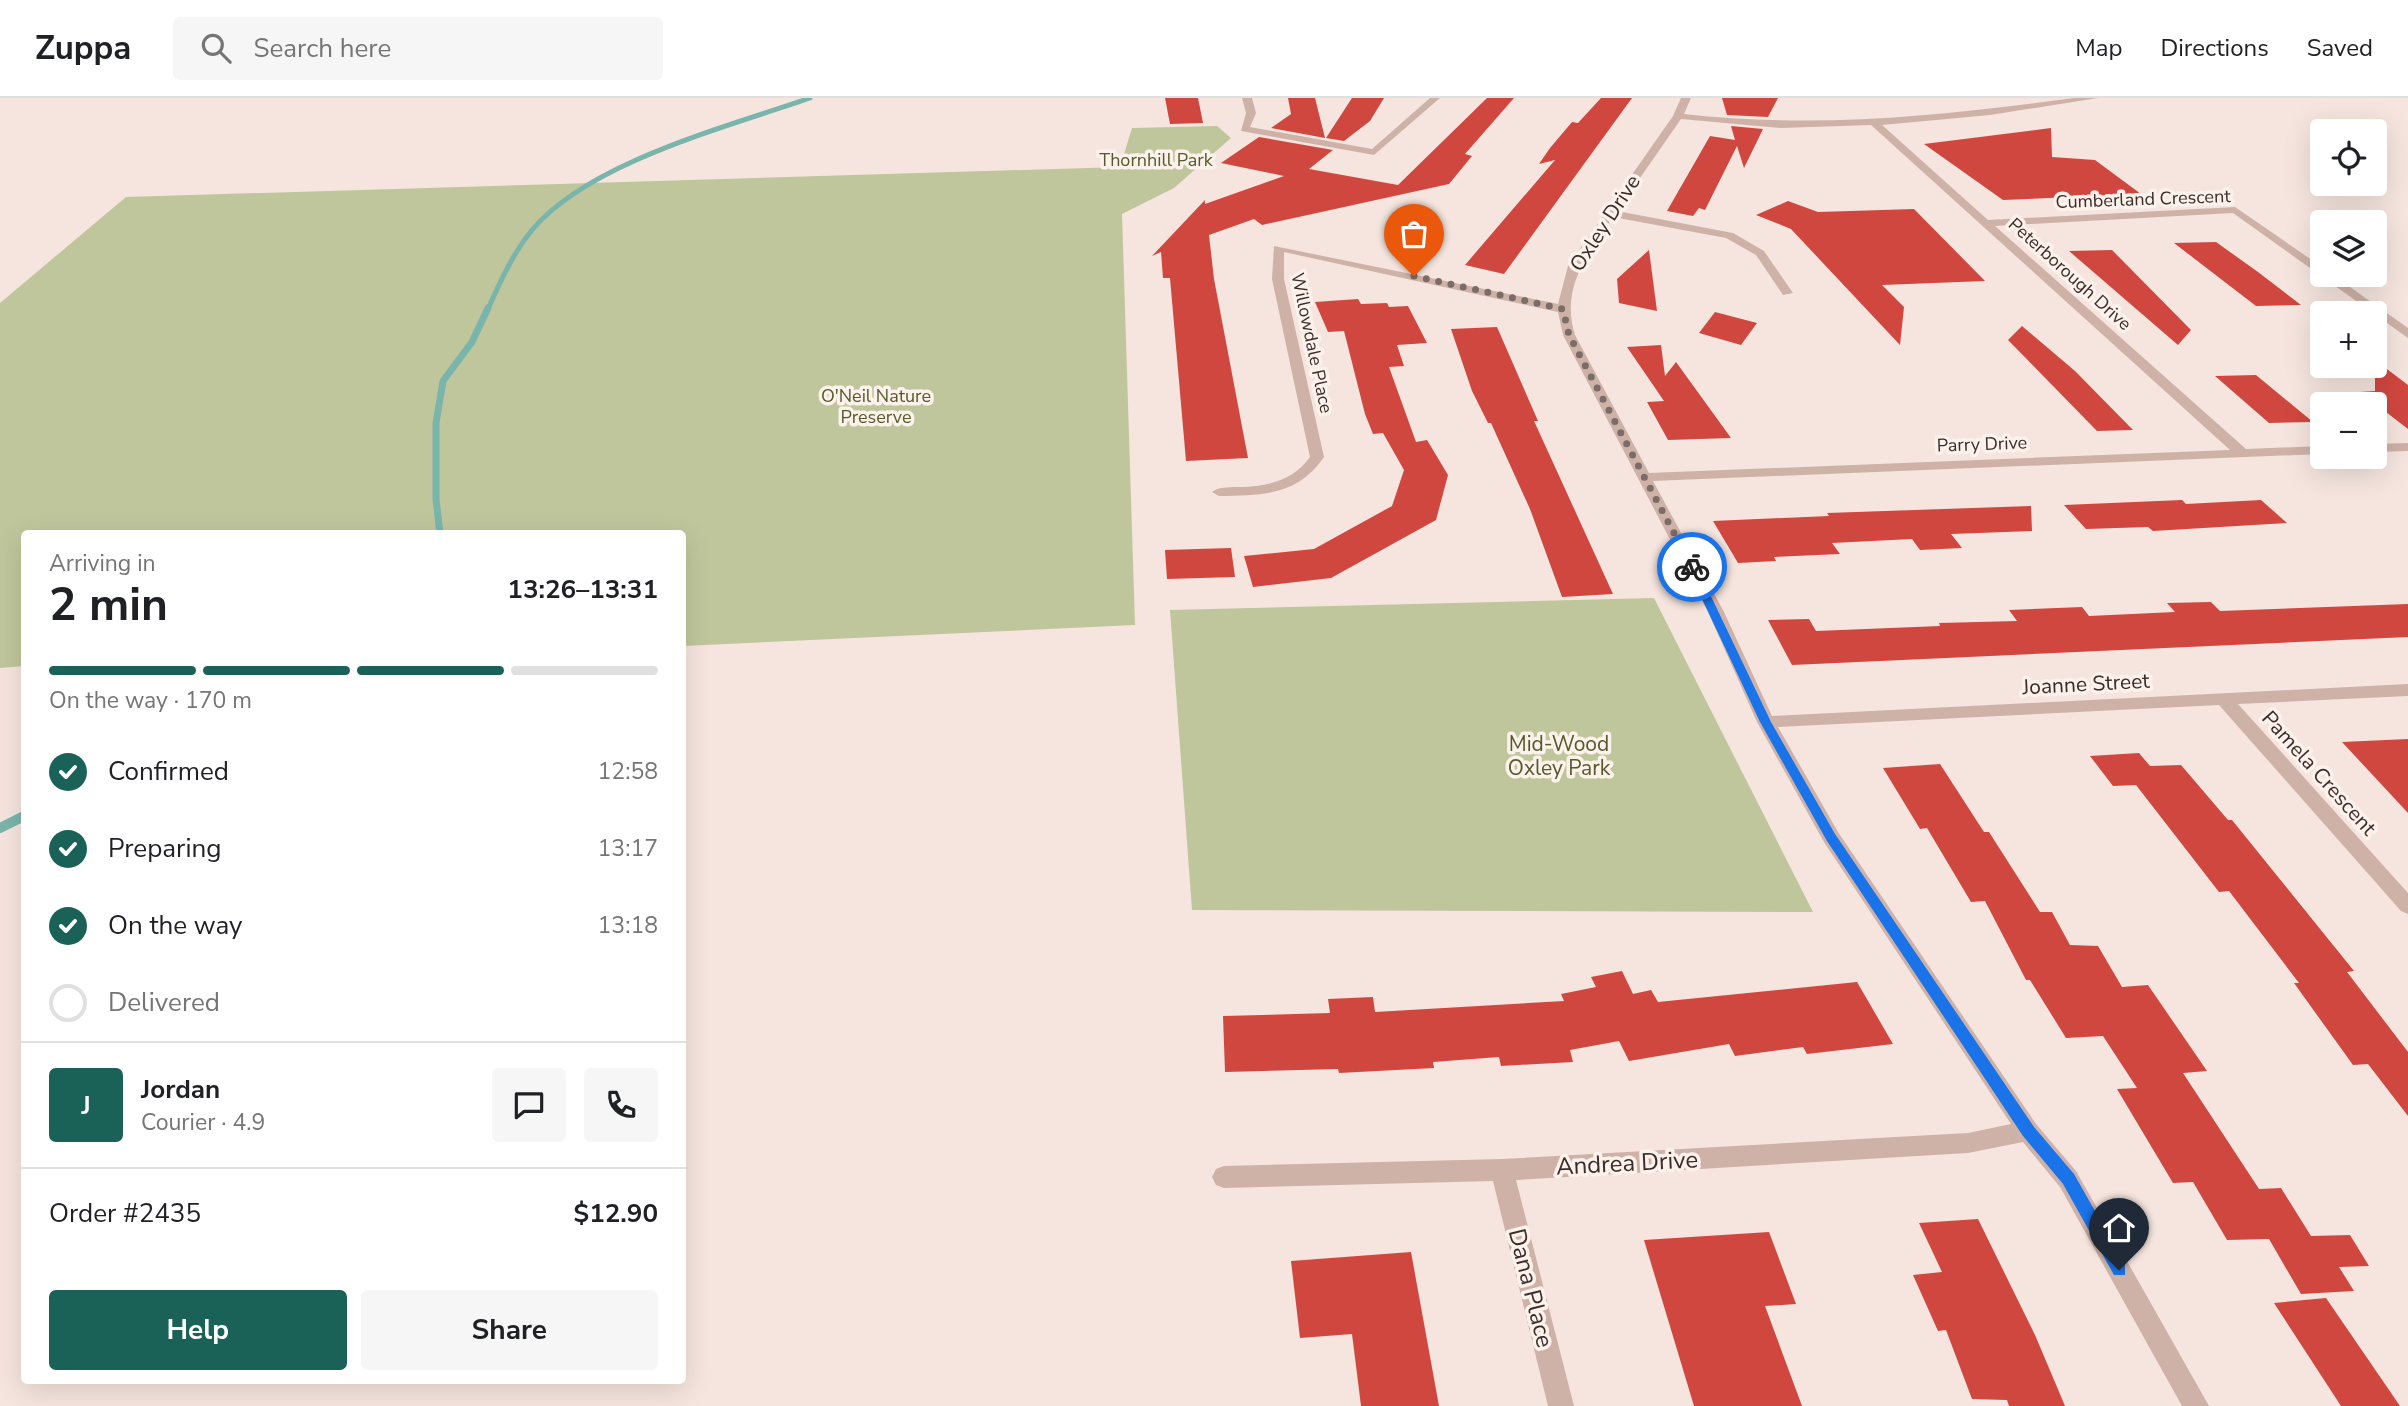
<!DOCTYPE html>
<meta charset="utf-8">
<style>
body{margin:0;font-family:"Nunito Sans",sans-serif;background:#f6f6f6;color:#202124;height:100vh;display:flex;flex-direction:column;font-size:26px;white-space:nowrap}
*{box-sizing:border-box;margin:0}
p{font-size:23px;color:#757577}
.icon{flex:none;width:38px;height:38px;fill:none;stroke:currentColor;stroke-width:2;stroke-linecap:round;stroke-linejoin:round}
.map{position:relative;flex:1;overflow:hidden}
.panel{position:absolute;left:21px;top:432px;width:665px;height:854px;display:flex;flex-direction:column;background:#fff;border-radius:7px;box-shadow:0 7px 28px #0002}
.panel>*{flex:none}
.controls{position:absolute;left:2310px;top:21px;display:grid;gap:14px}
.controls a{display:grid;place-items:center;width:77px;height:77px;border-radius:7px;background:#fff;box-shadow:0 7px 28px #0002;font-size:35px}
.pin{position:absolute;display:grid;place-items:center;width:60px;height:60px;color:#fff;margin:-72px -30px;border-radius:50% 50% 50% 0;rotate:-45deg;box-shadow:0 0 7px #0007}
.pin .icon{rotate:45deg}
.courier{position:absolute;display:grid;place-items:center;width:70px;height:70px;margin:-35px;border:5px solid #1a73e8;border-radius:50%;background:#fff;color:#222;box-shadow:0 2px 9px #0007}
.summary em{font-style:normal;font-weight:700}
.summary div{display:flex;flex-direction:column-reverse}
.summary{display:flex;align-items:center;justify-content:space-between;height:119px;padding:0 28px}
h1{font-size:46px;font-weight:700;line-height:52px}
.bar{display:grid;grid-template-columns:repeat(4,1fr);gap:10px 7px;align-content:center;height:84px;padding:0 28px}
.bar i{height:9px;border-radius:5px;background:#e0e0e0}
.bar .selected{background:#1a6157}
.bar p{grid-column:span 4}
.line{display:flex;align-items:center;gap:18px;padding:0 28px;border-top:2px solid #e0e0e0}
.line div{flex:1}
.round{display:grid;place-items:center;flex:none;width:74px;height:74px;border-radius:7px;background:#f6f6f6}
ol{padding:0 28px;list-style:none}
li{display:flex;align-items:center;gap:21px;height:77px}
li p{margin-inline-start:auto}
li .icon{padding:7px;border-radius:50%;background:#1a6157;color:#fff;stroke-width:4}
li:last-child{color:#757577}
li i{width:38px;height:38px;border:4px solid #e0e0e0;border-radius:50%}
.button{display:flex;gap:14px;margin-top:auto;padding:14px 28px}
.button a{flex:1;height:80px;border-radius:7px;background:#1a6157;color:#fff;font-size:28px;font-weight:700;line-height:80px;text-align:center}
.button a+a{background:#f6f6f6;color:#202124}
header{display:flex;align-items:center;gap:42px;box-sizing:border-box;height:98px;padding:0 35px;background:#fff;border-bottom:2px solid #e0e0e0}
header strong{font-size:33px}
nav{display:flex;gap:38px;margin-inline-start:auto;font-size:24px}
.search{width:490px;height:63px;background:#f6f6f6;display:flex;align-items:center;gap:18px;box-sizing:border-box;padding:0 24px;border-radius:7px;color:#757577;font-size:26px}
.map>svg:first-child{display:block}
.green{fill:#c0c69c}
.lines{fill:none;stroke-linecap:round;stroke-linejoin:round}
.stream-far2{stroke:#7ab5ac;stroke-width:5}
.stream-far1{stroke:#7ab5ac;stroke-width:7}
.stream{stroke:#7ab5ac;stroke-width:10}
.building{fill:#d04740}
.street{fill:#ceb2a8;fill-rule:evenodd}
.route{fill:#1a73e8}
.done{stroke:#7c6c68;stroke-width:7;stroke-dasharray:0 12.6}
.labels{text-anchor:middle;dominant-baseline:central;stroke-width:7;stroke-linejoin:round;paint-order:stroke}
.far-park-label{font-size:18px;fill:#535b2a;stroke:#fcf1eb}
.far-street-label{font-size:18px;fill:#3b2b29;stroke:#fcf1eb}
.street-label{font-size:21px;fill:#3b2b29;stroke:#fcf1eb}
.park-label{font-size:21px;fill:#535b2a;stroke:#fcf1eb}
.near-street-label{font-size:24px;fill:#3b2b29;stroke:#fcf1eb}
</style>
<header>
<strong>Zuppa</strong>
<div class="search"><svg class="icon" aria-label="search" viewBox="0 0 24 24"><circle cx="10" cy="10" r="6"/><path d="M15 15l6 6"/></svg>Search here</div>
<nav><a>Map</a><a>Directions</a><a>Saved</a></nav>
</header>
<div class="map">
<svg width="2408" height="1308" viewBox="0 0 2408 1308">
<rect width="100%" height="100%" fill="#f5e5de"/>
<g class="green">
<polygon points="1217,28 1231,40 1174,90 1122,116 1135,527 683,548 682,436 24,436 24,568 0,570 0,205 126,99 1120,69 1132,30"/>
<polygon points="1654,500 1813,814 1192,812 1170,512"/>
</g>
<g class="lines">
<path class="stream-far2" d="M 488,211 C 500,184 513,155 532,132 C 589,64 727,29 810,0"/>
<polyline class="stream-far1" points="440,436 436,401 436,325 443,283 472,244 488,210"/>
<polyline class="stream" points="0,730 24,718"/>
</g>
<g class="building">
<polygon points="1165,0 1198,0 1203,25 1170,26"/>
<polygon points="1288,0 1315,0 1325,40 1271,30 1291,16"/>
<polygon points="1352,0 1384,0 1370,23 1344,43 1326,40"/>
<polygon points="1487,0 1514,0 1465,56 1472,58 1449,86 1262,127 1254,121 1209,137 1214,181 1248,360 1186,363 1170,180 1163,180 1161,154 1152,158 1205,102 1205,106 1284,78 1221,65 1259,39 1333,52 1309,71 1398,87"/>
<polygon points="1601,0 1632,0 1504,176 1465,167 1555,62 1539,66 1550,50 1572,24 1578,25"/>
<polygon points="1722,0 1778,0 1768,19 1727,17"/>
<polygon points="1731,28 1763,31 1744,70 1737,48 1705,112 1699,110 1693,118 1667,113 1710,38 1735,42"/>
<polygon points="2051,30 2052,59 2095,62 2141,96 2003,102 1924,46"/>
<polygon points="1788,103 1818,114 1914,111 1985,183 1882,187 1904,209 1900,247 1791,131 1756,117"/>
<polygon points="2216,144 2258,174 2301,207 2256,208 2174,145"/>
<polygon points="1649,152 1657,213 1619,205 1617,181"/>
<polygon points="2112,152 2191,232 2178,247 2069,153"/>
<polygon points="1358,201 1361,206 1387,205 1389,209 1408,208 1427,245 1397,247 1404,268 1389,269 1416,344 1427,342 1448,377 1436,422 1331,480 1253,489 1244,458 1314,451 1392,408 1404,372 1383,335 1373,336 1365,316 1344,233 1328,234 1315,204"/>
<polygon points="1715,214 1757,225 1741,247 1699,235"/>
<polygon points="2022,228 2075,273 2133,332 2097,333 2008,242"/>
<polygon points="1497,229 1538,323 1534,323 1613,496 1562,499 1530,411 1491,325 1488,325 1472,293 1451,231"/>
<polygon points="1661,247 1665,278 1676,264 1731,340 1668,342 1647,304 1664,303 1627,249"/>
<polygon points="2375,262 2408,287 2408,331 2360,294 2375,293"/>
<polygon points="2256,277 2313,324 2269,325 2215,278"/>
<polygon points="2182,402 2186,406 2261,402 2287,425 2153,433 2148,429 2086,431 2064,407"/>
<polygon points="2031,408 2032,433 1951,436 1962,450 1920,452 1912,441 1832,445 1840,456 1774,459 1776,463 1738,465 1713,423 1829,418 1827,415"/>
<polygon points="1231,450 1235,479 1167,481 1165,452"/>
<polygon points="2211,504 2220,513 2408,506 2408,539 1792,567 1768,522 1809,521 1816,533 1940,528 1939,525 2017,523 2009,512 2082,509 2089,518 2175,514 2167,505"/>
<polygon points="2408,641 2408,715 2342,644"/>
<polygon points="2139,655 2150,668 2181,667 2228,722 2232,722 2354,873 2347,874 2408,954 2408,1018 2368,966 2353,967 2294,885 2299,885 2229,793 2219,794 2136,687 2113,688 2090,658"/>
<polygon points="1940,666 1984,734 1989,734 2040,814 2052,814 2070,847 2098,848 2122,889 2148,887 2207,973 2183,975 2259,1091 2281,1090 2311,1138 2350,1137 2369,1168 2339,1169 2354,1193 2301,1196 2269,1141 2227,1142 2193,1084 2173,1085 2117,991 2137,990 2103,938 2066,940 2030,882 2026,882 1985,803 1971,804 1927,730 1920,731 1883,670"/>
<polygon points="1622,873 1633,896 1651,892 1658,904 1857,884 1893,946 1807,956 1803,949 1735,958 1729,946 1629,963 1619,943 1570,952 1573,964 1501,968 1499,959 1433,964 1434,970 1339,975 1338,971 1225,974 1223,918 1330,915 1328,901 1373,899 1375,914 1564,903 1561,896 1596,889 1591,879"/>
<polygon points="1978,1121 2035,1237 2065,1308 2009,1308 2007,1302 1972,1301 1946,1232 1938,1233 1913,1177 1942,1174 1919,1125"/>
<polygon points="1769,1134 1796,1206 1765,1208 1802,1308 1694,1308 1644,1142"/>
<polygon points="1411,1154 1439,1308 1361,1308 1352,1236 1300,1240 1291,1163"/>
<polygon points="2326,1200 2400,1308 2341,1308 2274,1205"/>
</g>
<g class="lines">
<g class="street">
<polygon points="1242,0 1252,0 1256,15 1250,29 1372,51 1430,0 1440,0 1374,57 1241,33 1246,15"/>
<path d="M 1681,0 L 1691,0 L 1684,16 C 1815,31 1943,18 2074,0 L 2098,0 L 1990,17 L 1882,27 L 1988,122 L 2235,109 L 2322,169 L 2322,177 L 2333,177 L 2408,230 L 2408,240 L 2233,115 L 1995,128 L 2246,351 L 2322,348 L 2322,356 L 1653,383 L 1724,514 L 1772,618 L 2408,586 L 2408,598 L 2238,606 L 2408,795 L 2408,816 L 2401,813 L 2219,607 L 1778,629 L 1838,734 L 2036,1026 L 2076,1073 L 2209,1308 L 2182,1308 L 2060,1089 L 2023,1044 L 1968,1055 L 1516,1082 L 1574,1308 L 1548,1308 L 1493,1083 L 1224,1090 L 1216,1087 L 1212,1079 L 1216,1071 L 1224,1068 L 1502,1061 L 1968,1035 L 2011,1026 L 1824,744 L 1757,624 L 1708,514 L 1563,237 L 1558,214 L 1284,154 L 1284,181 L 1324,359 C 1297,398 1263,397 1219,398 L 1212,394 C 1218,389 1225,390 1233,389 C 1264,389 1291,385 1310,359 L 1272,181 L 1274,148 L 1558,206 L 1568,168 L 1673,18 ZM 1681,21 L 1781,30 L 1871,27 L 2230,352 L 1649,375 L 1575,237 C 1560,189 1588,156 1613,119 L 1726,140 L 1756,157 L 1783,197 L 1793,195 L 1764,153 L 1733,135 L 1617,113 Z"/>
<polygon points="2408,345 2408,353 2375,354 2375,346"/>
</g>
</g>
<polygon class="route" points="1692,466 1697,469 1771,624 1835,736 2034,1029 2074,1076 2125,1166 2125,1177 2114,1177 2063,1086 2023,1038 1827,743 1760,624 1687,469"/>
<g class="lines">
<polyline class="done" points="1414,178 1563,211 1569,237 1692,469"/>
</g>
<g class="labels">
<g class="far-park-label">
<text x="1156" y="62">Thornhill Park</text>
<text x="876" y="298">O'Neil Nature<tspan x="876" dy="21">Preserve</tspan></text>
</g>
<g class="far-street-label">
<text transform="translate(2143 101) rotate(-2)">Cumberland Crescent</text>
<text transform="translate(2070 176) rotate(42)">Peterborough Drive</text>
<text transform="translate(1312 245) rotate(78)">Willowdale Place</text>
<text transform="translate(1982 346) rotate(-2)">Parry Drive</text>
</g>
<g class="street-label">
<text transform="translate(1605 125) rotate(-57)">Oxley Drive</text>
<text transform="translate(2086 586) rotate(-3)">Joanne Street</text>
<text transform="translate(2319 675) rotate(48)">Pamela Crescent</text>
</g>
<g class="park-label">
<text x="1559" y="646">Mid-Wood<tspan x="1559" dy="24">Oxley Park</tspan></text>
</g>
<g class="near-street-label">
<text transform="translate(1627 1065) rotate(-3)">Andrea Drive</text>
<text transform="translate(1531 1190) rotate(76)">Dana Place</text>
</g>
</g>
</svg>
<div class="controls">
<a><svg class="icon" aria-label="locate" viewBox="0 0 24 24"><circle cx="12" cy="12" r="6"/><path d="M12 2v4M12 18v4M2 12h4M18 12h4"/></svg></a>
<a><svg class="icon" aria-label="layers" viewBox="0 0 24 24"><path d="M12 4l9 5-9 5-9-5zM3 14l9 5 9-5"/></svg></a>
<a>+</a>
<a>−</a>
</div>
<div class="pin" style="left:1414px;top:178px;background:#ea580c"><svg class="icon" aria-label="bag" viewBox="0 0 24 24"><path d="M5 8h14l-1 12H6zM9 8a3 3 0 0 1 6 0"/></svg></div>
<div class="pin" style="left:2119px;top:1172px;background:#1f2937"><svg class="icon" aria-label="home" viewBox="0 0 24 24"><path d="M3 11l9-7 9 7M6 9v11h12V9"/></svg></div>
<div class="courier" style="left:1692px;top:469px"><svg class="icon" aria-label="bike" viewBox="0 0 24 24"><circle cx="6" cy="16" r="4"/><circle cx="18" cy="16" r="4"/><path d="M6 16l4-8h5l3 8M10 8l3 8H6M13 5h3"/></svg></div>
<section class="panel">
<div class="summary"><div><h1>2 min</h1><p>Arriving in</p></div><em>13:26–13:31</em></div>
<div class="bar"><i class="selected"></i><i class="selected"></i><i class="selected"></i><i></i><p>On the way · 170 m</p></div>
<ol>
<li><svg class="icon" aria-label="check" viewBox="0 0 24 24"><path d="M5 12l5 5 9-10"/></svg>Confirmed<p>12:58</p></li>
<li><svg class="icon" aria-label="check" viewBox="0 0 24 24"><path d="M5 12l5 5 9-10"/></svg>Preparing<p>13:17</p></li>
<li><svg class="icon" aria-label="check" viewBox="0 0 24 24"><path d="M5 12l5 5 9-10"/></svg>On the way<p>13:18</p></li>
<li><i></i>Delivered</li>
</ol>
<div class="line" style="height:126px"><b class="round" style="background:#1a6157;color:#fff">J</b><div><b>Jordan</b><p>Courier · 4.9</p></div><a class="round"><svg class="icon" aria-label="chat" viewBox="0 0 24 24"><path d="M4 5h16v11H9l-5 4z"/></svg></a><a class="round"><svg class="icon" aria-label="phone" viewBox="0 0 24 24"><path d="M5 4h4l2 5-3 2q2 4 5 5l2-3 5 2v4C11 20 4 13 5 4z"/></svg></a></div>
<div class="line" style="height:91px"><div>Order #2435</div><b>$12.90</b></div>
<div class="button"><a>Help</a><a>Share</a></div>
</section>
</div>
